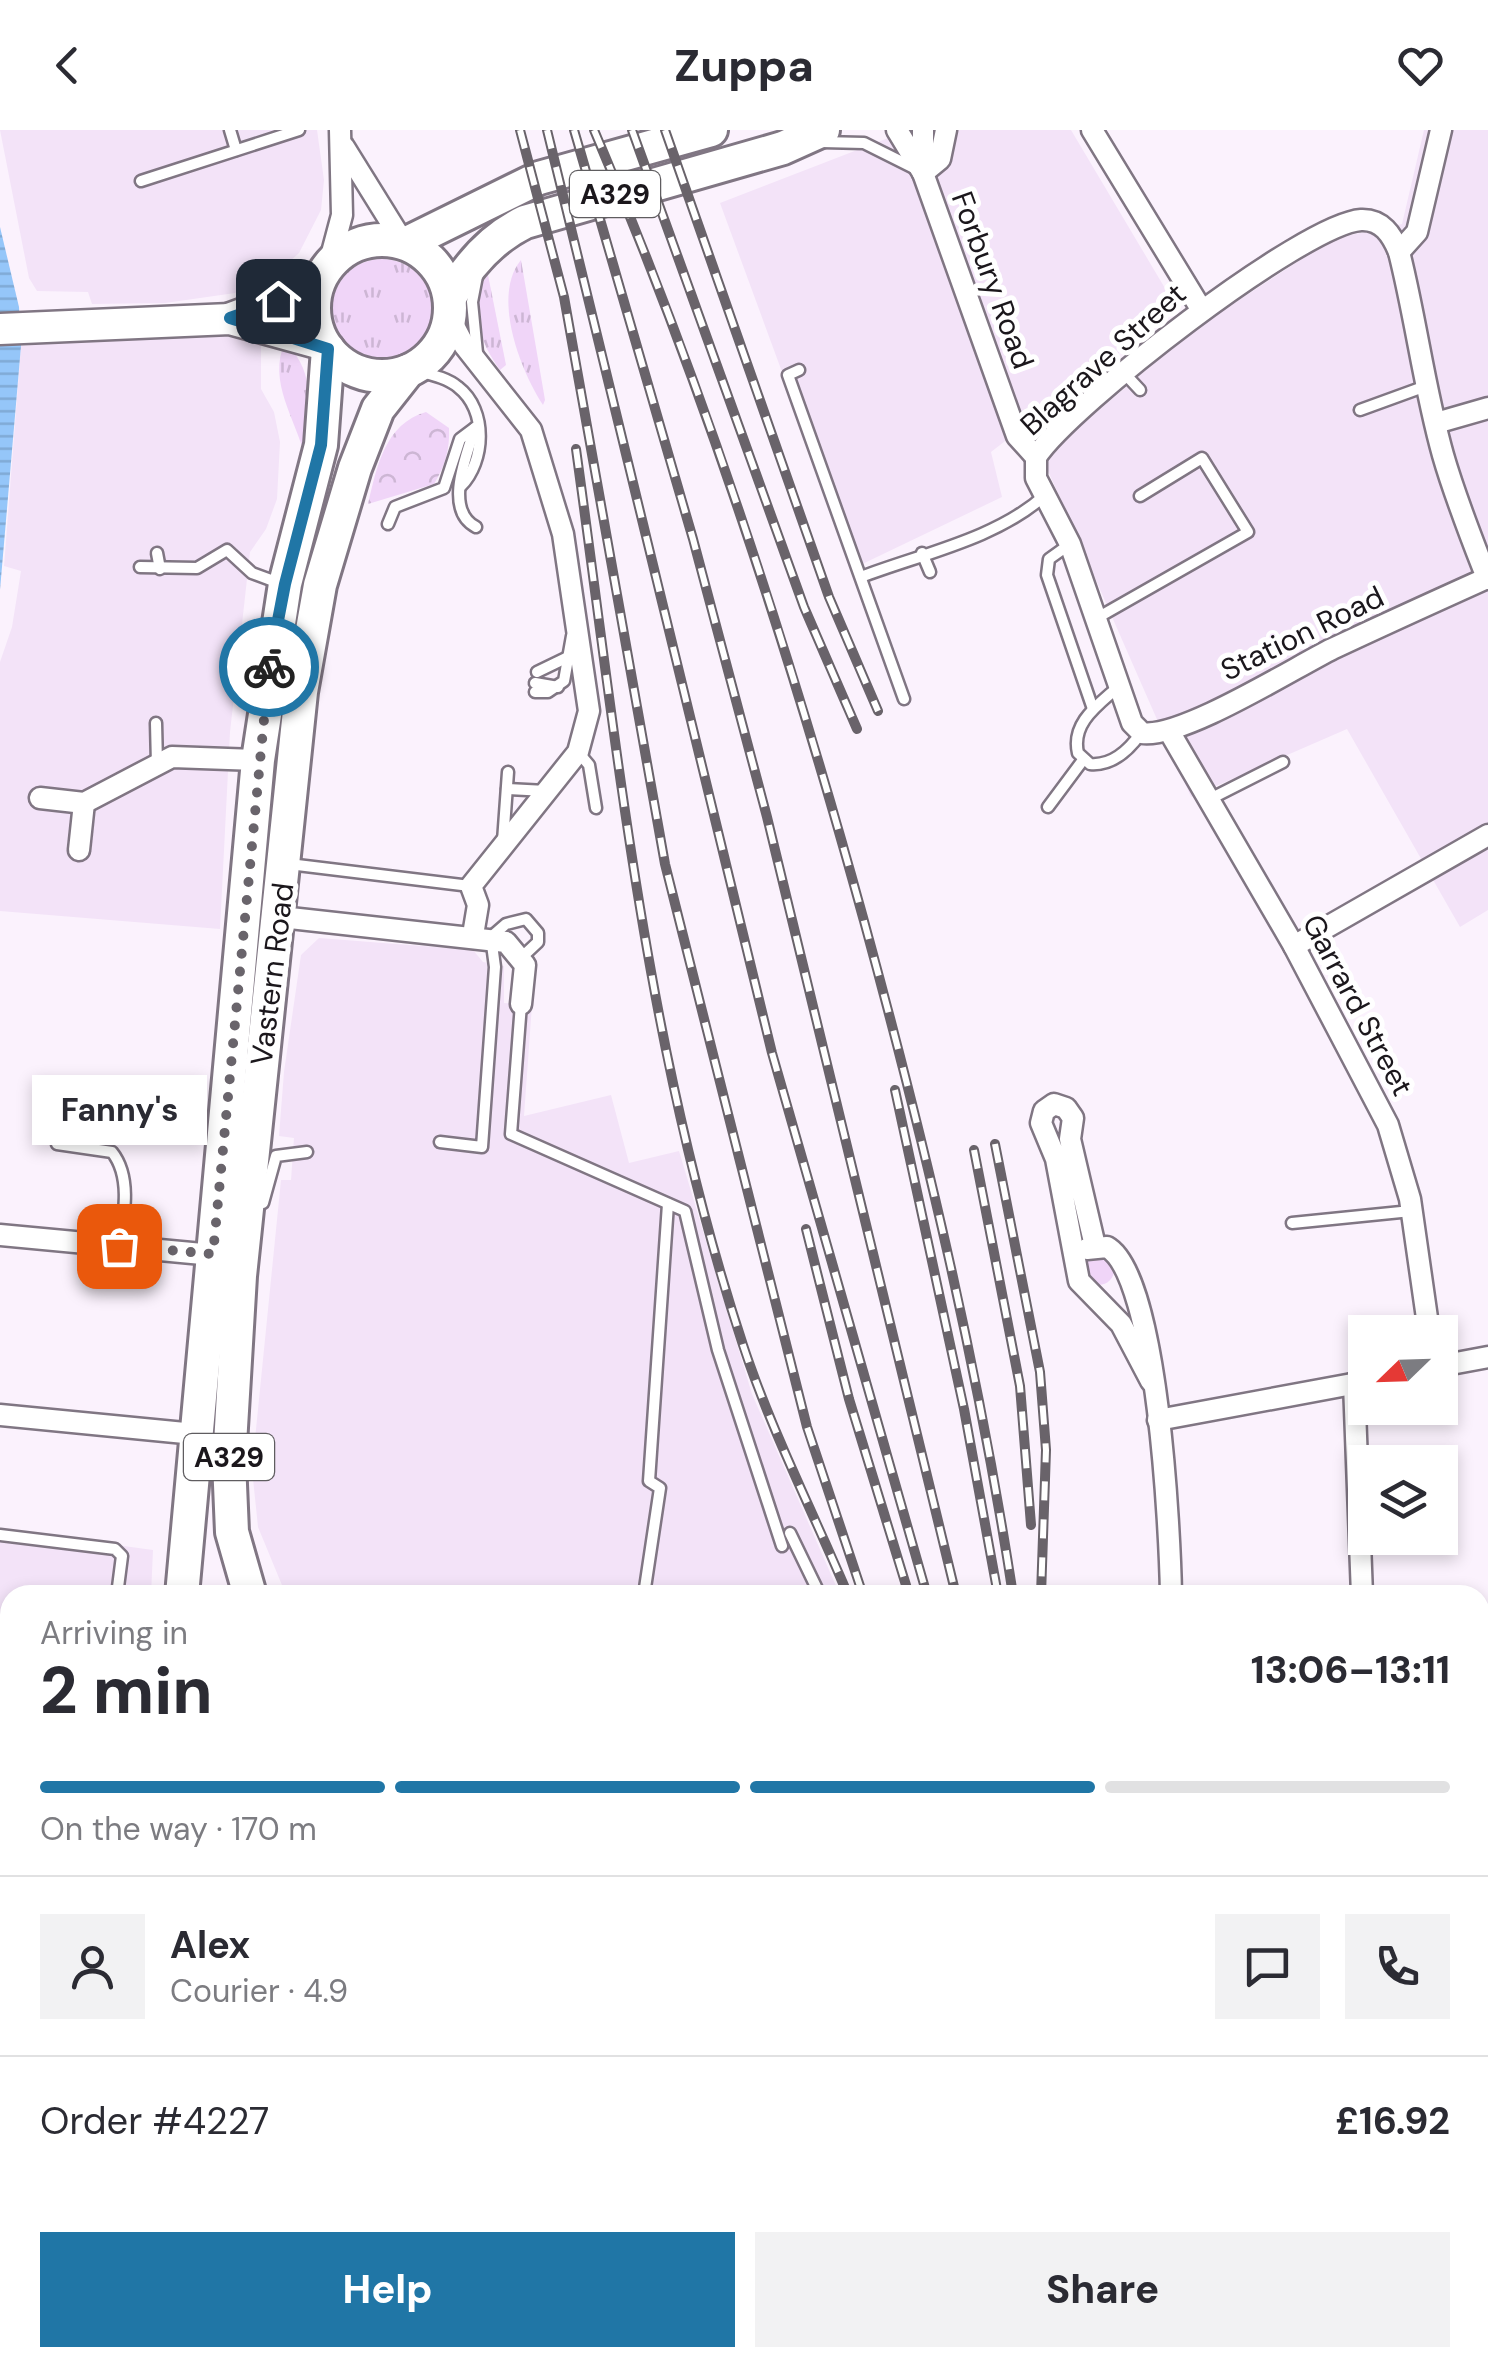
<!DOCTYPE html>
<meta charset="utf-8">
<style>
body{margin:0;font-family:"DM Sans",sans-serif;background:#f2f2f3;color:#2b2b33;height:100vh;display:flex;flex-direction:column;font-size:38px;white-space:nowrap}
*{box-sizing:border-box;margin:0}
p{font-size:32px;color:#7c7c81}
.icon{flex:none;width:55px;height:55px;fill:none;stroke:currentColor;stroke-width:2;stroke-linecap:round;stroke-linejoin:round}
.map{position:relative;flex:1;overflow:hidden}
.drawer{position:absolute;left:0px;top:1455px;width:1490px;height:782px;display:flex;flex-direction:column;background:#fff;border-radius:30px 30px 0 0;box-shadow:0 5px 15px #0003}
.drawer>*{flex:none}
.needle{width:65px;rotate:247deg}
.tools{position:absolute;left:1348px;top:1185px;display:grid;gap:20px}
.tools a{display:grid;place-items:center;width:110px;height:110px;border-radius:0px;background:#fff;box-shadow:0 5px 15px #0003;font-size:50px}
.pin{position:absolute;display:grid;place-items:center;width:85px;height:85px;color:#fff;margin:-42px;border-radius:20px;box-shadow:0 5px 15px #0006}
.courier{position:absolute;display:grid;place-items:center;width:100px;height:100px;margin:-50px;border:8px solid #2076a6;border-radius:50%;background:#fff;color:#222;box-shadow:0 2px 12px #0007}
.bubble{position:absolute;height:70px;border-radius:0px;background:#fff;box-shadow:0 5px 15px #0003;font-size:32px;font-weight:800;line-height:70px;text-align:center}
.summary em{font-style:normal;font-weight:800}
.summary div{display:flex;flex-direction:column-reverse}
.summary{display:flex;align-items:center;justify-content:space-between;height:170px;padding:0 40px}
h1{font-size:65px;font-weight:800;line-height:75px}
.bar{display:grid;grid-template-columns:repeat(4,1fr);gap:15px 10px;align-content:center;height:120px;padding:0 40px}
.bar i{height:12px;border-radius:8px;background:#e1e1e2}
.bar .selected{background:#2076a6}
.bar p{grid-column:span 4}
.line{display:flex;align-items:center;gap:25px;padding:0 40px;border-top:2px solid #e1e1e2}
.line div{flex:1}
.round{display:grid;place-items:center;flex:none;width:105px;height:105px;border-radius:0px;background:#f2f2f3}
.primary-button{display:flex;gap:20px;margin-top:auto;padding:20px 40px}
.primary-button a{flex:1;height:115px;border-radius:0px;background:#2076a6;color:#fff;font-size:40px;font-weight:800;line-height:115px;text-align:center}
.primary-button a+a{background:#f2f2f3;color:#2b2b33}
header{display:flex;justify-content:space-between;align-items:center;height:130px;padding:0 40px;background:#fff;font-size:45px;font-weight:800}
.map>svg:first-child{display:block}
.built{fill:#f3e3f8}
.grass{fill:url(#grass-tufts)}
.forest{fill:url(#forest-crowns)}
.water{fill:url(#water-rules)}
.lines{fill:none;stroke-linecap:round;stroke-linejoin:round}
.lane-casing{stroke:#807683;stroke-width:15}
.street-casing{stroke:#807683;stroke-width:25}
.secondary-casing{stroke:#807683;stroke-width:35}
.primary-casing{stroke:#807683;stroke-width:38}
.lane{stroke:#fff;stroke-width:10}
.street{stroke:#fff;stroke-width:20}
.secondary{stroke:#fff;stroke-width:30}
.primary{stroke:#fff;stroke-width:32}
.rail-casing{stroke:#69636a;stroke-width:10}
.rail{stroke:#fff;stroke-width:6;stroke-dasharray:19;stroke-linecap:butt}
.done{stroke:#69646b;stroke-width:10;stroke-dasharray:0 18}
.route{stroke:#2076a6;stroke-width:12}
.labels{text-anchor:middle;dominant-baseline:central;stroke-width:10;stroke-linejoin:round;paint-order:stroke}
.shield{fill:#fff;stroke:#5f5d60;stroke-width:2.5}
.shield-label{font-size:28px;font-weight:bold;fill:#1b171c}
.street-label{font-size:30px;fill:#1b171c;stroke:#fff}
</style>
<header><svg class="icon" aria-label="back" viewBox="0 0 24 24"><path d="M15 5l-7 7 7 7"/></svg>Zuppa<svg class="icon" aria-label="heart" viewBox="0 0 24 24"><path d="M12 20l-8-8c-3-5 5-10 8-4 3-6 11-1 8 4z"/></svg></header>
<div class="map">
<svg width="1488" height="2236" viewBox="0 0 1488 2236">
<defs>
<pattern id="grass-tufts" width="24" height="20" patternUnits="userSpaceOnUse" patternTransform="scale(2.5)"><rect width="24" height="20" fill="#f0d5f8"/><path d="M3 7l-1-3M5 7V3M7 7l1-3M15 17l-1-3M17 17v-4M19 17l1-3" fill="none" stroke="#cdb6d4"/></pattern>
<pattern id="forest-crowns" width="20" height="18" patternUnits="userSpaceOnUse" patternTransform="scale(2.5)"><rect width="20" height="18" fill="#f0d5f8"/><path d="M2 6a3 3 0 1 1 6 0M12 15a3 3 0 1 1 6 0" fill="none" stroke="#cdb6d4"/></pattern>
<pattern id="water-rules" width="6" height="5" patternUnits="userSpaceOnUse" patternTransform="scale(2.5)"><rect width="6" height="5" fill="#95c6f9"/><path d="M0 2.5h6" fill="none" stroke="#80a9d5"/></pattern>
</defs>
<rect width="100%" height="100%" fill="#fbf2fd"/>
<g class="built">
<polygon points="0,0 317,0 324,50 321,80 299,123 278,142 235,163 165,173 92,174 88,162 37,161 29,148"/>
<polygon points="909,0 1071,0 1169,165 1163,189 991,322 1002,367 854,438 720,73"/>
<polygon points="1424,0 1488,0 1488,780 1460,797 1347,599 1191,667 1045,334 1052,320 1192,201 1332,109 1402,94"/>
<polygon points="134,205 219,205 261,214 261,259 274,282 280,312 277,369 266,399 250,422 230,602 220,799 0,781 0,532 12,497 21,441 4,436 21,216"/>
<polygon points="319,808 473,820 483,832 504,836 504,873 532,875 524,986 611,965 629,1033 679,1021 752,1264 840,1465 289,1465 284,1460 258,1397 252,1339 281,1050 291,1050 294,1008 279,1006 284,942 301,825"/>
<polygon points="0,1399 153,1420 151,1465 10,1465 10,1640 0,1637"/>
<polygon points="1480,1784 1488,1796 1488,2236 1265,2236 1260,2228 1480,2228"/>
<polygon points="10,1816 10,1962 0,1978 0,1830"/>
<polygon points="1134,2228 1195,2228 1198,2236 1136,2236"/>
</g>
<g class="grass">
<circle cx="382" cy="179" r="50"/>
<path d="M 521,130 L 545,270 L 543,275 C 521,242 491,166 521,130 Z"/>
<path d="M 488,145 L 506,235 L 500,240 C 481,214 463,173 488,145 Z"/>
<path d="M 285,212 C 319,245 308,284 305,327 C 296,289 267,252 285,212 Z"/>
<circle cx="1099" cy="1140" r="15"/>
</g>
<path class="forest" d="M 426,282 L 449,298 C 450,319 445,336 434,354 L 368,374 C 377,336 385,294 426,282 Z"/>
<polygon class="water" points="0,97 19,177 21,216 0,460"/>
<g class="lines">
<g class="lane-casing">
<g id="lane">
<polyline points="230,0 236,20"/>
<polyline points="822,12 864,13 918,40"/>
<polyline points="141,51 299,0"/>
<polyline points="477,146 472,172 477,223"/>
<path d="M 414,240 C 428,244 446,247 458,257 C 488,280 485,332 461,356"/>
<polyline points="799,240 788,245 904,569"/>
<polyline points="1126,245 1140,260"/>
<polyline points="1360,280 1426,256"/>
<path d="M 475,298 C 467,324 443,380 476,397"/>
<polyline points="388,394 395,377 444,358 460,309 476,297"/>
<polyline points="1070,414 1049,429 1047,445 1093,579"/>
<polyline points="157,423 160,439"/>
<polyline points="922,423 930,442"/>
<polyline points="140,437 197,438 227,420 252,443 279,453"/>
<path d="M 861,447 C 921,424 996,409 1044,366"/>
<polyline points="1097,488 1248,402 1202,328 1140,366"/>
<polyline points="537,542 568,527"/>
<polyline points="535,553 558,557"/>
<path d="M 1118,557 C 1098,575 1071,593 1078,623 L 1090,634 C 1112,636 1129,620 1141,603"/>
<polyline points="535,562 548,562 564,551 572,506"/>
<polyline points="156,593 157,634"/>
<polyline points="578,622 589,635 596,678"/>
<polyline points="507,659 546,661"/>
<polyline points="1208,670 1283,632"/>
<polyline points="1048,677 1083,630"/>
<polyline points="503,711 508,642"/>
<polyline points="289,734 470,756"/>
<polyline points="521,874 511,1004 685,1081 718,1220 782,1416"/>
<polyline points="440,1012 482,1017 495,837 491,807 506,794 526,789 538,803 538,812 522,827"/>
<path d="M 57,1014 L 112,1022 C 132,1047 124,1086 119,1116"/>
<polyline points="263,1073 276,1026 307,1022"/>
<polyline points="1292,1093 1411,1081"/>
<polyline points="790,1403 820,1465"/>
<polyline points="0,1405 115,1419 122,1426 117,1465"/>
<polyline points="645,1458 660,1358 649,1351 668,1074"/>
<polyline points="0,1606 10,1607"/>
<polyline points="1480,2068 1488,2063"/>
<polyline points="1480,2155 1488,2165"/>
<polyline points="975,2228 976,2236"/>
<polyline points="1297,2228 1302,2236"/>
<polyline points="1466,2234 1476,2228"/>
<polyline points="1357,2236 1371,2228"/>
</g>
</g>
<g class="street-casing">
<g id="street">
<polyline points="897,0 923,43 1017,306 1036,327"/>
<polyline points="923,0 923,43"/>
<polyline points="1092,0 1201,179"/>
<polyline points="344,17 403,112"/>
<polyline points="923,43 940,29 946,0"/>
<polyline points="1399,122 1417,102 1441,0"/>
<polyline points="329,134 342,85 340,0"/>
<polyline points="450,188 464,215 531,300 563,404 589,581 578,622 471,756 478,775 473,805"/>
<polyline points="1436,293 1488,278"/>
<path d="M 1488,447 L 1487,448 C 1436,471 1383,495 1332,519 C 1292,539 1181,609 1142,603 L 1132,593 L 1070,414 L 1036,348 L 1036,327 C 1070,275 1303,94 1361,90 C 1382,89 1392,105 1399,122 C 1416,189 1424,258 1443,325 C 1455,367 1471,407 1487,448 L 1488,449"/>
<polyline points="1169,601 1294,816 1388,995 1410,1069 1429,1202"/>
<polyline points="40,668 84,673 172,627 258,630"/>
<polyline points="79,720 84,673"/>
<polyline points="281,787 506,812 525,835 521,874"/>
<polyline points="1294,816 1488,705"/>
<polyline points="0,1105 213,1125"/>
<polyline points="1095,1116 1070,1009 1073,988 1066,978 1054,974 1044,981 1041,993 1056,1029 1079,1151 1121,1194 1151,1251"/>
<path d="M 1087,1119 L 1107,1117 C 1158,1145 1170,1404 1171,1465"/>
<polyline points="1440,1236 1488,1227"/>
<polyline points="1354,1253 1362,1465"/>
<polyline points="0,1285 195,1304"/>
<polyline points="1158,1290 1363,1252"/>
<polyline points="0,1661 10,1667"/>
<polyline points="1480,1778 1488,1790"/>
<polyline points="0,1990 10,1997"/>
<polyline points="828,2228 830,2236"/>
<polyline points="4,2236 10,2227"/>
<polyline points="382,2236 382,2228"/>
</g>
</g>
<g class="secondary-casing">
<g id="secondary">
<polyline points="231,188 277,171 322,144"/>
<polyline points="0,199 230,189 325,215"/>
</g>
</g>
<g class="primary-casing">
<g id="primary">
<circle cx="382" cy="178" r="68"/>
<polyline points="407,113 539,48 711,0"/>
<path d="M 450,167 C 468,135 492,108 525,92 L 783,18 L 823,0"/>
<polyline points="182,1465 258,630 285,454 321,315 328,219"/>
<polyline points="250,1465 232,1402 229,1331 240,1146 301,562 320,455 355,338 378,279 408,241"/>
<polyline points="1480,1566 1488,1565"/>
<polyline points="1480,1592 1488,1591"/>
<polyline points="0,1812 10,1797"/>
</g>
</g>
<use href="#lane" class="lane"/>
<use href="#street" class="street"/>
<use href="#secondary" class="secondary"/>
<use href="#primary" class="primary"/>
<g class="rail-casing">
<g id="rail">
<polyline points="520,0 564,167 665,734 807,1297 863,1465"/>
<polyline points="547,0 772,923 927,1465"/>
<polyline points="574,0 693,409 767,687 956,1465"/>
<path d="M 594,0 C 704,257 790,522 864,791 C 925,1014 978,1236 1013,1465"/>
<polyline points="632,0 804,477 857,599"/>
<polyline points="665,0 829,467 878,581"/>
<path d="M 576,319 C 618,623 646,921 743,1215 C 771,1300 813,1382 848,1465"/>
<polyline points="895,960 964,1279 998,1465"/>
<polyline points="995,1014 1040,1242 1046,1320 1041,1465"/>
<polyline points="974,1020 1020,1256 1031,1395"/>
<polyline points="806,1099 849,1269 909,1465"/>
<polyline points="1094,2228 1096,2236"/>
<polyline points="1121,2228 1123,2236"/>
<polyline points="1154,2228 1156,2236"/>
<polyline points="1173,2228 1177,2236"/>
</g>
</g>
<use href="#rail" class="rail"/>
</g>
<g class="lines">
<polyline class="done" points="119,1116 213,1124 269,537"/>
<polyline class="route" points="269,537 285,454 321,315 328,219 230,188 278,171"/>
</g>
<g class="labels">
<g class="shield">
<rect x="570" y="41" width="90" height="46" rx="8"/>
<rect x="184" y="1304" width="90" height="46" rx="8"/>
</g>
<g class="shield-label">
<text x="615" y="64">A329</text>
<text x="229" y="1327">A329</text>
</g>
<g class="street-label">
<text transform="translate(993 150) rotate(70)">Forbury Road</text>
<text transform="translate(1103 229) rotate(-42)">Blagrave Street</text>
<text transform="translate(1302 503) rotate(-26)">Station Road</text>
<text transform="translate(272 844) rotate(-83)">Vastern Road</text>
<text transform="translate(1358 875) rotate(62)">Garrard Street</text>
</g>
</g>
</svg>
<div class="tools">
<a><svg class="needle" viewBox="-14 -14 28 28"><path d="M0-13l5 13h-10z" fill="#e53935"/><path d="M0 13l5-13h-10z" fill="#7c7c81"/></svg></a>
<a><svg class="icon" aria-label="layers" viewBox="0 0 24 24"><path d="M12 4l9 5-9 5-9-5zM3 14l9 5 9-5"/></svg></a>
</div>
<div class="pin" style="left:119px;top:1116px;background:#ea580c"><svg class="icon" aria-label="bag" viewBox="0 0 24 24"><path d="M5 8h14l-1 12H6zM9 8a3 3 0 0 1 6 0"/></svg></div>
<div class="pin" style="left:278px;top:171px;background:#1f2937"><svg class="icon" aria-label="home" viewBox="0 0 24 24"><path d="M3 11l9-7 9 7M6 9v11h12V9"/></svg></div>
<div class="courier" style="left:269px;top:537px"><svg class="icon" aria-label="bike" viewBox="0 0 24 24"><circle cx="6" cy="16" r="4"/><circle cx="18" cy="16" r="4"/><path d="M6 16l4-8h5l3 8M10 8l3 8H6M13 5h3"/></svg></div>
<div class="bubble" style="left:32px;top:945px;width:175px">Fanny's</div>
<section class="drawer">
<div class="summary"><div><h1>2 min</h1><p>Arriving in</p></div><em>13:06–13:11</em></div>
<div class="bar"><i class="selected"></i><i class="selected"></i><i class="selected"></i><i></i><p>On the way · 170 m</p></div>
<div class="line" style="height:180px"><a class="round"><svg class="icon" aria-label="person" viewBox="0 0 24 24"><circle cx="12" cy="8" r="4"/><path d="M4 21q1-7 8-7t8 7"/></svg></a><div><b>Alex</b><p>Courier · 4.9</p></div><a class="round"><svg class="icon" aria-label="chat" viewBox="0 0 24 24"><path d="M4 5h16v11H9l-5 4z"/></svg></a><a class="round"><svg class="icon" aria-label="phone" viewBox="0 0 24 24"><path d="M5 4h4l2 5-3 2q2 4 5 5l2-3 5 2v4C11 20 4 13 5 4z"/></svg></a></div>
<div class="line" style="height:130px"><div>Order #4227</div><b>£16.92</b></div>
<div class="primary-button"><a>Help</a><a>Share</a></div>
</section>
</div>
